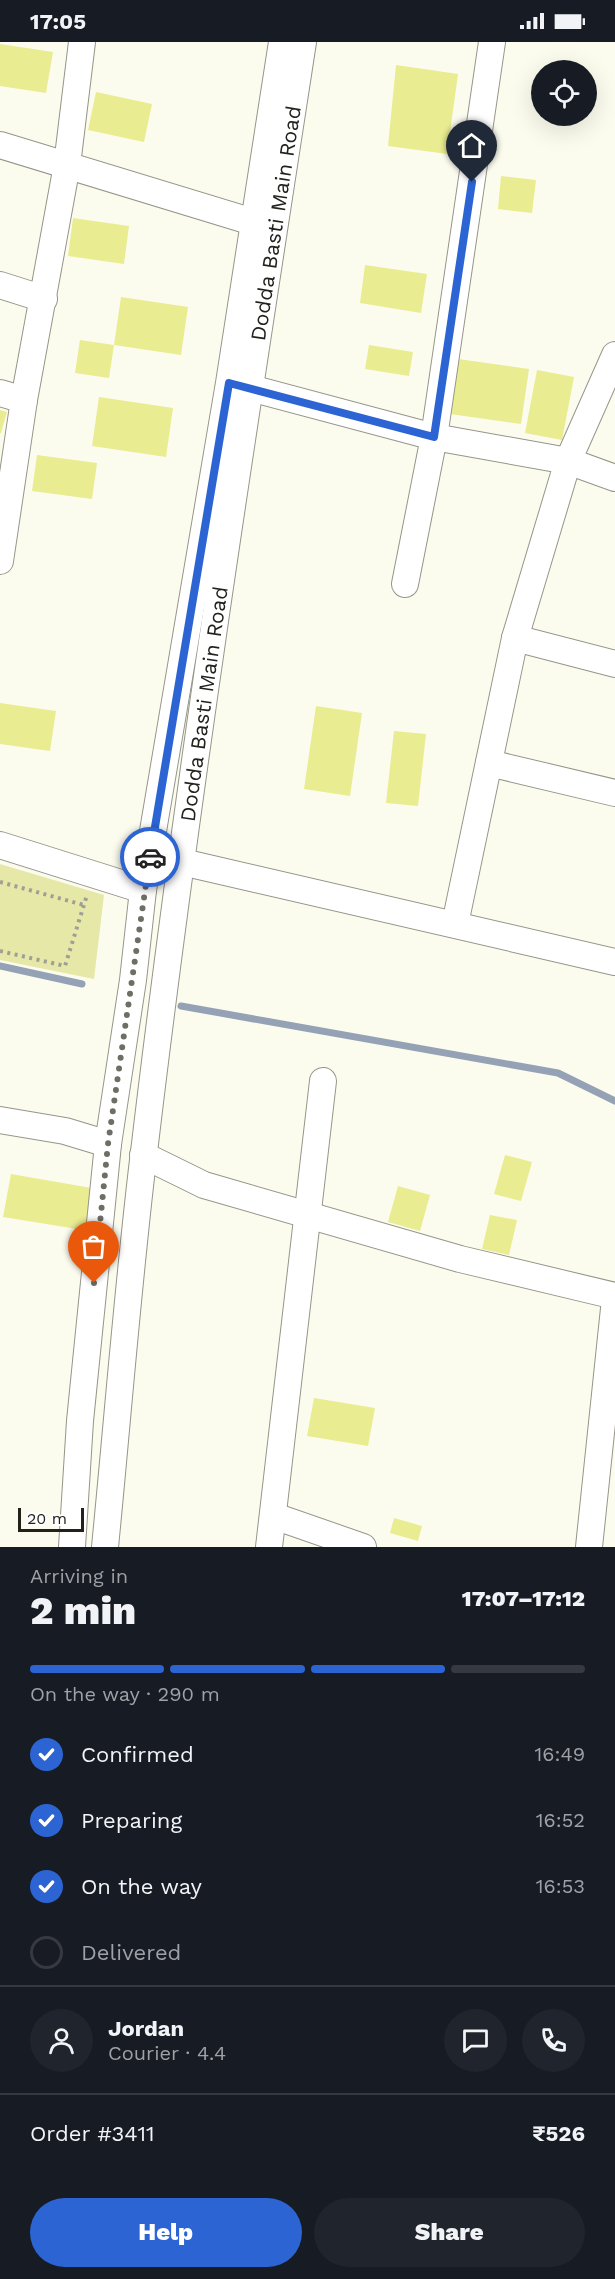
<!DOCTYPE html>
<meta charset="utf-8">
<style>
body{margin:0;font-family:"Work Sans",sans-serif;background:#20242c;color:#f1f3f6;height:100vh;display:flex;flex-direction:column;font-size:22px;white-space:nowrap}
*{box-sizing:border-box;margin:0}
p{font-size:20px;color:#9ea1a6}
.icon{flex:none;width:33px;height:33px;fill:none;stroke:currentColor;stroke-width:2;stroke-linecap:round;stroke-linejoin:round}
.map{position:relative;height:1505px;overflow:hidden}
.side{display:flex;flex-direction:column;background:#171b24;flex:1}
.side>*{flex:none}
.tools{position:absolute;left:531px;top:18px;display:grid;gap:12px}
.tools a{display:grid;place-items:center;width:66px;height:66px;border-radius:50%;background:#171b24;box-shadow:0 6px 24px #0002;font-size:30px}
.scale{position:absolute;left:18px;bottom:15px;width:66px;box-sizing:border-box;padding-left:6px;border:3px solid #22221d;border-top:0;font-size:16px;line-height:21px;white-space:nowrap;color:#22221d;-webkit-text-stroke:4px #fff;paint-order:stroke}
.pin{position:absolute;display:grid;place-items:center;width:51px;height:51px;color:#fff;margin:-62px -26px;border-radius:50% 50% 50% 0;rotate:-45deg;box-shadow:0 0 6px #0007}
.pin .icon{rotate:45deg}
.courier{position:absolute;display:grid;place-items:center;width:60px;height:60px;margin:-30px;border:4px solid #2c65d3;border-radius:50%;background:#fff;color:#222;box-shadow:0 2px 8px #0007}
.headline em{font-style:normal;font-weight:800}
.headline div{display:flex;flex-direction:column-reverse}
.headline{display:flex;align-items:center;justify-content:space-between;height:102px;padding:0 30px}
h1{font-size:39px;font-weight:800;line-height:45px}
.bar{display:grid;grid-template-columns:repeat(4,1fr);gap:9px 6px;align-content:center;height:72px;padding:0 30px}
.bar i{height:8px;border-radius:4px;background:#363941}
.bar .selected{background:#2c65d3}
.bar p{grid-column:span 4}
.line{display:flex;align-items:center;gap:15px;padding:0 30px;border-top:2px solid #363941}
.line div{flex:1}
.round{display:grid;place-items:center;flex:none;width:63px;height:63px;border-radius:32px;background:#20242c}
ol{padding:0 30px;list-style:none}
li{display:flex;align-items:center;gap:18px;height:66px}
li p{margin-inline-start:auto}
li .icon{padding:6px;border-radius:50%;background:#2c65d3;color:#fff;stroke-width:4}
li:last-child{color:#9ea1a6}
li i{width:33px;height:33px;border:3px solid #363941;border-radius:50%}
.primary-button{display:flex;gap:12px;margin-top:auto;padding:12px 30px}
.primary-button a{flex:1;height:69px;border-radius:36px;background:#2c65d3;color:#fff;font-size:24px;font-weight:800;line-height:69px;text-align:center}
.primary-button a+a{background:#20242c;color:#f1f3f6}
.status{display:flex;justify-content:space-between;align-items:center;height:42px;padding:0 30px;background:#171b24;direction:ltr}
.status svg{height:16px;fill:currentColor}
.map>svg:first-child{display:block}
.green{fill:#e6e8a7}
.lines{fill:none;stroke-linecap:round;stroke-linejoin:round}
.stream{stroke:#95a1b4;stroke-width:7}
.building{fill:#eaec91}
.minor-casing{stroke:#959589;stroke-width:28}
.path{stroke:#9f9f95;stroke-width:4;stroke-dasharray:3 4.5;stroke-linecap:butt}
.minor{stroke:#fff;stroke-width:26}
.done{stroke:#6e6e66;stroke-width:6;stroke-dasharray:0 10.8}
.route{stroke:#2c65d3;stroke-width:8}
.labels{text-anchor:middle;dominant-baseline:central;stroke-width:5;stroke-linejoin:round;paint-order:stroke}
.street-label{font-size:21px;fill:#22221d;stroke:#fff}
</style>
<div class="status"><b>17:05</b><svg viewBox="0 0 49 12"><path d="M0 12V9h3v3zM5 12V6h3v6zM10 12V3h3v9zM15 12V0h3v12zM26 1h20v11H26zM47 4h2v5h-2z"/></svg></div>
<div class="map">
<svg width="615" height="1505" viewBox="0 0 615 1505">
<rect width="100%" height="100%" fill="#fbfcee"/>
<polygon class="green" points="0,822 104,853 94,937 0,918"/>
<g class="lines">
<g class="stream">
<polyline points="0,924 82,942"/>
<polyline points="181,964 558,1031 615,1059"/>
</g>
</g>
<g class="building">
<polygon points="0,2 53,10 46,51 0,44"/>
<polygon points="396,23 458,32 447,112 388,104"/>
<polygon points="96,50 152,62 144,100 88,88"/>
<polygon points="501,134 536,138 532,171 498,167"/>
<polygon points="73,176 129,184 124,222 68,214"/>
<polygon points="365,223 427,232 421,271 360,261"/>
<polygon points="121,255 188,265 181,313 114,303"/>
<polygon points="80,298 114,303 109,336 75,331"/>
<polygon points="369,303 413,310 409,334 365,327"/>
<polygon points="458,317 529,327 521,382 450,372"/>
<polygon points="537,328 574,335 562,398 525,391"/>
<polygon points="99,355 173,366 166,415 92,404"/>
<polygon points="0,368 7,370 1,391 0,391"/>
<polygon points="37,413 97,421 92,457 32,449"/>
<polygon points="0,661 56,669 50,709 0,702"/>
<polygon points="316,664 362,671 350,754 304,747"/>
<polygon points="394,689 426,692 418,764 386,761"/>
<polygon points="505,1113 532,1120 521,1159 494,1152"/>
<polygon points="11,1132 103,1148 96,1190 3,1175"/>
<polygon points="398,1144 430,1153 420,1189 388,1180"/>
<polygon points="490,1173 517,1178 509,1213 482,1207"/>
<polygon points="314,1356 375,1366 368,1404 307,1394"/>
<polygon points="394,1476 422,1484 418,1499 390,1491"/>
</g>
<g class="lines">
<g class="minor-casing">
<g id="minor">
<polyline points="0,103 253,180"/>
<polyline points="0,243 44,257"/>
<polyline points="615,313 568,419 615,436"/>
<polyline points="235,342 434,395 568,419 515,596 455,882"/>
<polyline points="0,351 24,358"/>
<polyline points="0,519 24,358 67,123 82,0"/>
<polyline points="405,542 434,395 492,0"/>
<polyline points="515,596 615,622"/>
<polyline points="489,721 615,751"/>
<polyline points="0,803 143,848"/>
<polyline points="165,818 182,820 615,920"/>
<polyline points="0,1078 65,1089 108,1102"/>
<polyline points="143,1113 204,1143 460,1217 615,1254"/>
<polyline points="274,1474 363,1505"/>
<polyline points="72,1505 80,1379 108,1102 133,938 143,848 229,341 282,0"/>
<path id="s1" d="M 105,1505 C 118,1373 128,1241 144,1110 C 188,739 246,369 303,0"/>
<polyline points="269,1505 323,1039"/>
<polyline points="589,1505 615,1257"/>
</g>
</g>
<g class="path">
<polyline points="0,840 84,863"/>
<polyline points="0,909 65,924 87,853"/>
</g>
<use href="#minor" class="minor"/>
</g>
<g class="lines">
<polyline class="done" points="94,1241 108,1102 150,815"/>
<polyline class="route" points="150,815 229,341 434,395 472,140"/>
</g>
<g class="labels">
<g class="street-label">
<text stroke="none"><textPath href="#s1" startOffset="1335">Dodda Basti Main Road</textPath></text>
<text stroke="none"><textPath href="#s1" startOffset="849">Dodda Basti Main Road</textPath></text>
</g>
</g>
</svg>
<div class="tools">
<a><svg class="icon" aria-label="locate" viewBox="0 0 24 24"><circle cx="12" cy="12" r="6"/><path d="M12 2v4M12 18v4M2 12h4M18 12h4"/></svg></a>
</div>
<div class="scale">20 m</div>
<div class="pin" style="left:94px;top:1241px;background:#ea580c"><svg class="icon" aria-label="bag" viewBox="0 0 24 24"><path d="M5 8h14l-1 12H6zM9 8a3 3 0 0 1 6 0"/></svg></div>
<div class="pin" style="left:472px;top:140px;background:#1f2937"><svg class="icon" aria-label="home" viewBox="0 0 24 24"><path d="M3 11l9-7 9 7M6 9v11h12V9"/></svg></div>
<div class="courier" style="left:150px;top:815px"><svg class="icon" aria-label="car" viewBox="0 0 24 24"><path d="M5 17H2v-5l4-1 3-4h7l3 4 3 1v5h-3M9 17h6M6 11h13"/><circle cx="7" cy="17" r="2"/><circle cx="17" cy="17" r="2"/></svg></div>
</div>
<section class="side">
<div class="headline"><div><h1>2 min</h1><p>Arriving in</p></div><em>17:07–17:12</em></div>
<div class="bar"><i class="selected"></i><i class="selected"></i><i class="selected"></i><i></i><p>On the way · 290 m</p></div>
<ol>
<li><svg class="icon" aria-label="check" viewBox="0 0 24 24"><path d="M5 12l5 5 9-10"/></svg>Confirmed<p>16:49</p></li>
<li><svg class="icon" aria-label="check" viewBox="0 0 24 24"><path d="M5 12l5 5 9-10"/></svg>Preparing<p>16:52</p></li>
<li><svg class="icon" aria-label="check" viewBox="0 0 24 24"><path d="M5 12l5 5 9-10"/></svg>On the way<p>16:53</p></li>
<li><i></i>Delivered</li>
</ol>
<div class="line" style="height:108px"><a class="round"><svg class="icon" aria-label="person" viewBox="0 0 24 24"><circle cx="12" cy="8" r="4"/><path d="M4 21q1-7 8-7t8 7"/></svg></a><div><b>Jordan</b><p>Courier · 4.4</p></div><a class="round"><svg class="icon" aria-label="chat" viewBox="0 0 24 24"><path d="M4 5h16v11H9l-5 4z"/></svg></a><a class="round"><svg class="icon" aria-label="phone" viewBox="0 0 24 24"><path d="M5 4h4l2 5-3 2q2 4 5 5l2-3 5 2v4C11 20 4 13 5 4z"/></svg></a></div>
<div class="line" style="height:78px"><div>Order #3411</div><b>₹526</b></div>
<div class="primary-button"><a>Help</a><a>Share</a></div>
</section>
